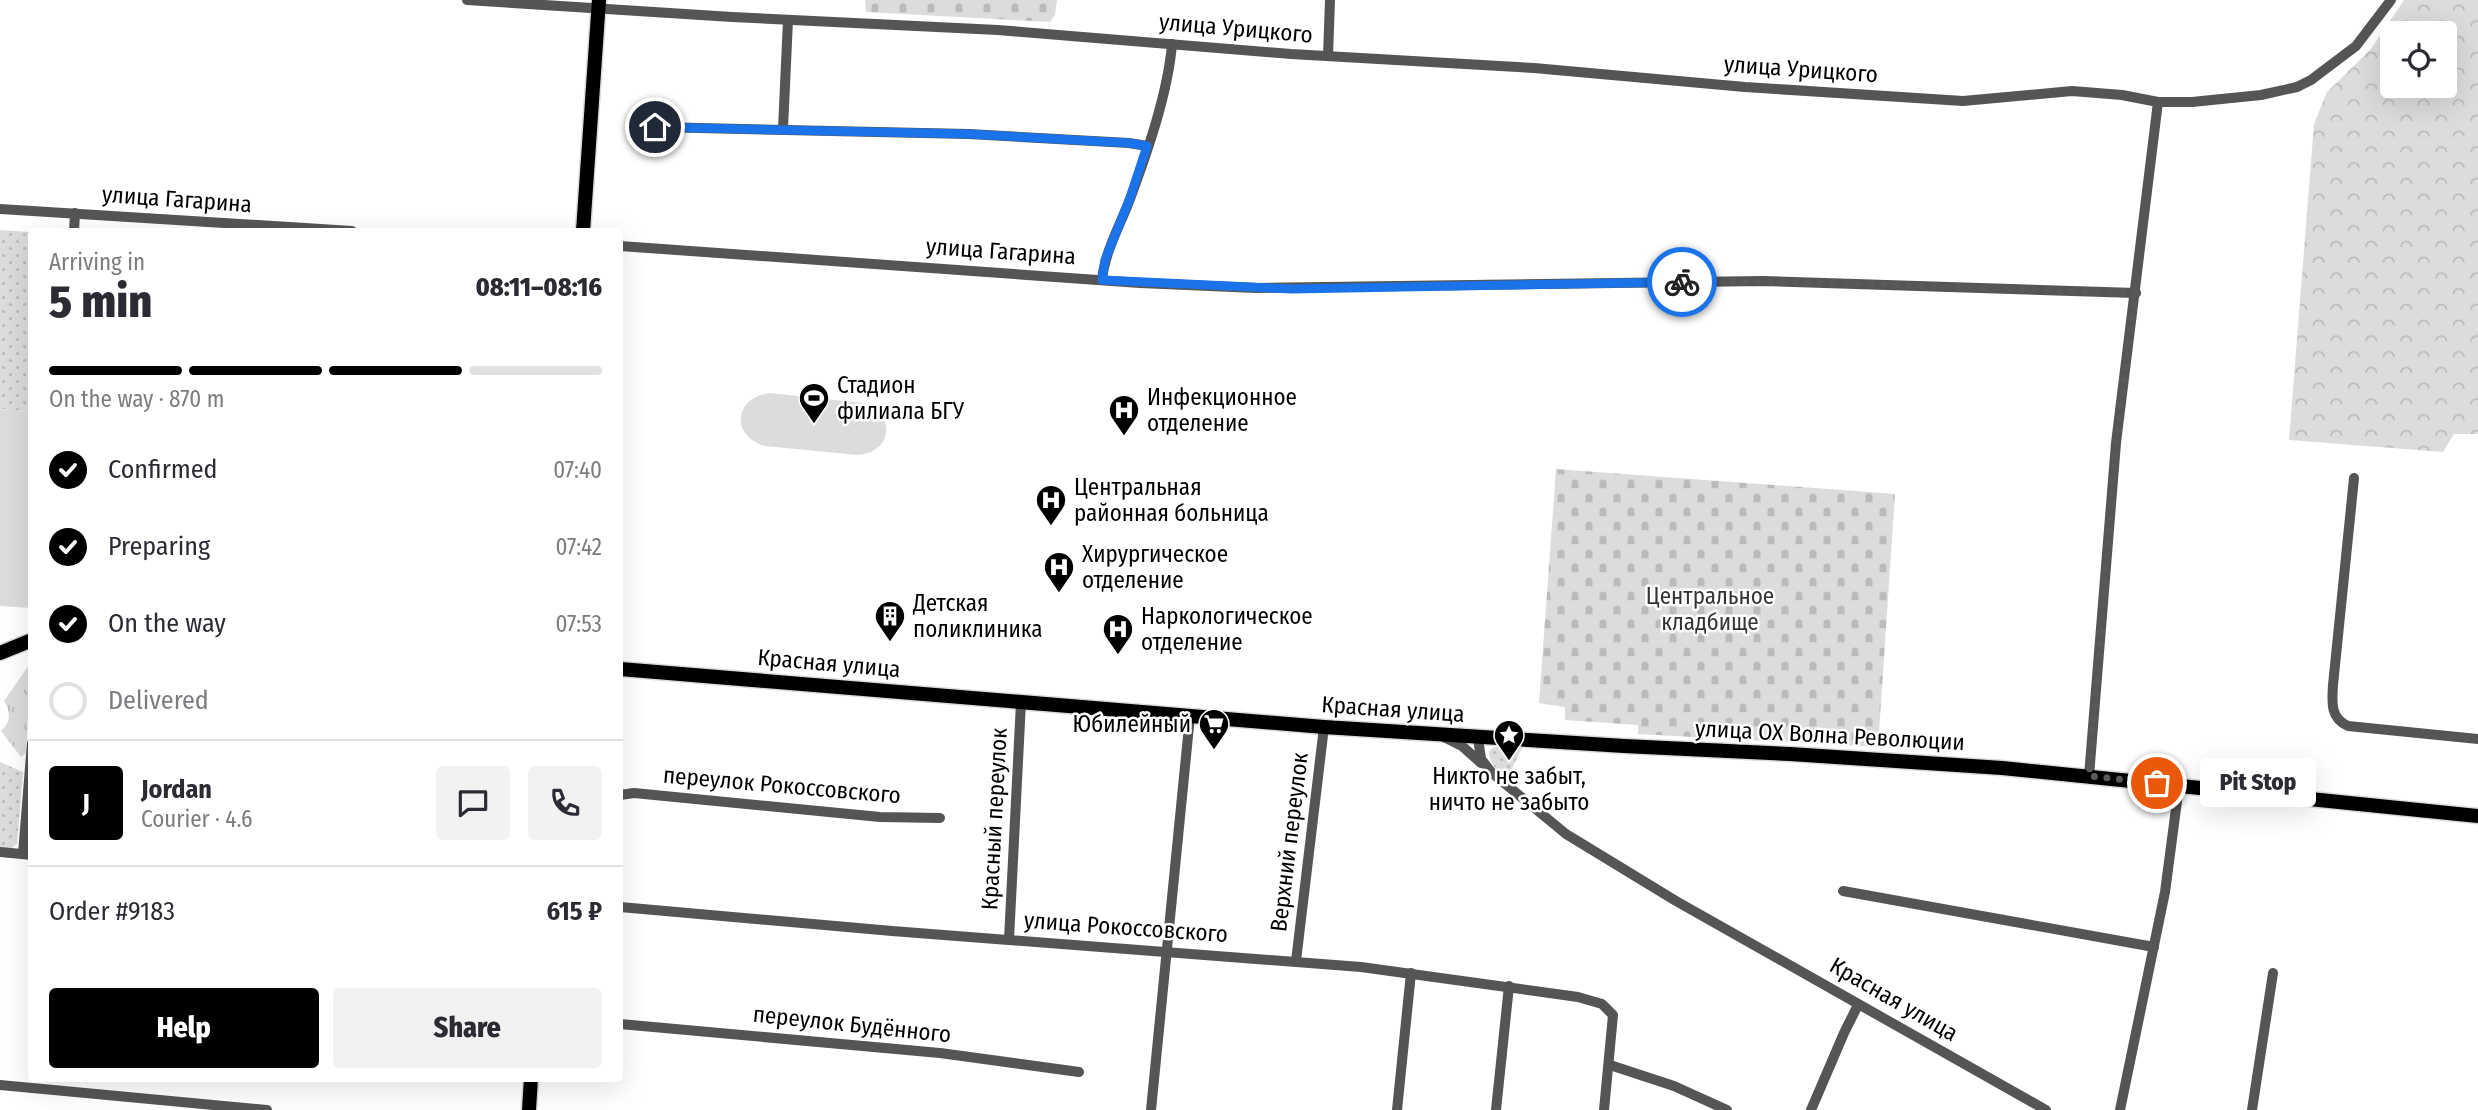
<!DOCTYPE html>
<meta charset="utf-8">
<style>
body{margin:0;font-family:"Fira Sans Condensed",sans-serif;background:#f2f2f3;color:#2b2b33;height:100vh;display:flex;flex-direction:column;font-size:26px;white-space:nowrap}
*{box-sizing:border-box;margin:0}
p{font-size:23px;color:#7c7c81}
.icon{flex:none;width:38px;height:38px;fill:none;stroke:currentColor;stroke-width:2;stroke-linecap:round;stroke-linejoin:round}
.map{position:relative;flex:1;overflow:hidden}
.details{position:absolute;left:28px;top:228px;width:595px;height:854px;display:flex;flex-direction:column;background:#fff;border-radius:7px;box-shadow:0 7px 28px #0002}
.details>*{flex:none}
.buttons{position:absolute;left:2380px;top:21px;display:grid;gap:14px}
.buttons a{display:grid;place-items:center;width:77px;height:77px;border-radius:7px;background:#fff;box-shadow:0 7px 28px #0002;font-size:35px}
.pin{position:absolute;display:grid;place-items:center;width:60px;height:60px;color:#fff;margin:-30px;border:4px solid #fff;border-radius:50%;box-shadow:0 2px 7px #0007}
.courier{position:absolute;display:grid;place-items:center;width:70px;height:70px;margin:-35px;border:5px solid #1a73e8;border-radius:50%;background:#fff;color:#222;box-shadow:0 2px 9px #0007}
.bubble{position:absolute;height:49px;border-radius:7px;background:#fff;box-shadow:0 7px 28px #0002;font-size:23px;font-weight:800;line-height:49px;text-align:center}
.summary em{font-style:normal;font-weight:800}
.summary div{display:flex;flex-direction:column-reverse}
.summary{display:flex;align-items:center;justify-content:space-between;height:119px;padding:0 21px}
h1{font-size:46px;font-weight:800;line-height:52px}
.bar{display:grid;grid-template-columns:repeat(4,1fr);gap:10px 7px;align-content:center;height:84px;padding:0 21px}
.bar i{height:9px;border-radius:5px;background:#e1e1e2}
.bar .selected{background:#000}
.bar p{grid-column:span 4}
.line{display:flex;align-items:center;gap:18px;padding:0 21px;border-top:2px solid #e1e1e2}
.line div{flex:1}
.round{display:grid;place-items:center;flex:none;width:74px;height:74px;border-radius:7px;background:#f2f2f3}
ol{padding:0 21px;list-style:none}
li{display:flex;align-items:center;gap:21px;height:77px}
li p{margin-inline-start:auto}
li .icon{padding:7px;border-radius:50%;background:#000;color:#fff;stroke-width:4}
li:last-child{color:#7c7c81}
li i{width:38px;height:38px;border:4px solid #e1e1e2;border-radius:50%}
.action{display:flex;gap:14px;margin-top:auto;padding:14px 21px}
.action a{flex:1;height:80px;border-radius:7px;background:#000;color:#fff;font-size:28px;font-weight:800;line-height:80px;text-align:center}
.action a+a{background:#f2f2f3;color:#2b2b33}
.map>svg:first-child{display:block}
.grass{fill:url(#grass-tufts)}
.forest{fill:url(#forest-crowns);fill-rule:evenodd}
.cemetery{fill:url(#cemetery-stones)}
.park{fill:url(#park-dots)}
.pitch{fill:#dcdcdc}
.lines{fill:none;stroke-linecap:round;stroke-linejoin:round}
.major-casing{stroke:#dbdbdb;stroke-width:17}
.minor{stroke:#555;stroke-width:10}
.major{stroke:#000;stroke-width:14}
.done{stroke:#595959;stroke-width:7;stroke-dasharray:0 12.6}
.route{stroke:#1a73e8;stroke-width:9}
.labels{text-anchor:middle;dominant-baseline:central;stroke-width:5;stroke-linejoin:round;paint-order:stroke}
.street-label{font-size:23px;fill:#000;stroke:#fff}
.poi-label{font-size:23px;fill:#000;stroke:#fff;text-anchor:start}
.park-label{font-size:23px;fill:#333;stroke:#fff}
</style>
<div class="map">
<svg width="2478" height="1110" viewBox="0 0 2478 1110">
<defs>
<pattern id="grass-tufts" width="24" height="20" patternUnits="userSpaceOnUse" patternTransform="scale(1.75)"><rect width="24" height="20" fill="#dcdcdc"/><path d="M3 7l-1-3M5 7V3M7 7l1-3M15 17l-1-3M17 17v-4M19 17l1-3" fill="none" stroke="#bbb"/></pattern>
<pattern id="forest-crowns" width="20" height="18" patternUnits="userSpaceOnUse" patternTransform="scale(1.75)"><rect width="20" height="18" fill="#dcdcdc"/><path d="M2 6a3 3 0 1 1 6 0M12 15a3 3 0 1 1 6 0" fill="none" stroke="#bbb"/></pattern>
<pattern id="cemetery-stones" width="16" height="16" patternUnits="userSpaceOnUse" patternTransform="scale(1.75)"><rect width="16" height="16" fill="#dcdcdc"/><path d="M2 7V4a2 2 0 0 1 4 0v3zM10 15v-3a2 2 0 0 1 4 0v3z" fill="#bbb"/></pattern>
<pattern id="park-dots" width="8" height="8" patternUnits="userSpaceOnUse" patternTransform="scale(1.75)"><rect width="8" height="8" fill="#dcdcdc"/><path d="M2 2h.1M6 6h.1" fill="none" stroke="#bbb" stroke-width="1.8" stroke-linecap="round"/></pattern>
</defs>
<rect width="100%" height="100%" fill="#fff"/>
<path class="grass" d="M 31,662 L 26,753 L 21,757 L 1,731 C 11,723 11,711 4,701 Z"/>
<path class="forest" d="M 2404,0 L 2478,0 L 2478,434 L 2454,434 L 2443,452 L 2289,440 L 2314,124 L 2327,92 L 2371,49 ZM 2392,33 L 2445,33 L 2445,86 L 2392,86 Z"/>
<g class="cemetery">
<polygon points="865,0 1057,0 1055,15 1050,22 866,12"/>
<polygon points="1556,469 1895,494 1878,747 1638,734 1638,725 1565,720 1565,707 1539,703"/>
</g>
<g class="park">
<polygon points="0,230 31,232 31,411 0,409"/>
<path d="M 1494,747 L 1522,748 L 1507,779 C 1498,771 1489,764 1489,751 Z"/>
<polygon points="0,762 23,772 17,843 12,848 0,848"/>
</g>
<g class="pitch">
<path d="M 770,393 L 864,403 C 897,415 892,453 857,455 L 765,446 C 730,436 734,397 770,393 Z"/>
<polygon points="0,409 31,411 31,608 0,606"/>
</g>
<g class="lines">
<g class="major-casing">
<g id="major">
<polyline points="583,231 599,0"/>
<polyline points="0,653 32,640"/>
<polyline points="620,669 1324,727 1624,746 1790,754 2002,768 2478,816"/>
<polyline points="529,1110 531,1078"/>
</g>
</g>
<g class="minor">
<polyline points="467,0 732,17 998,30 1291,54 1534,68 1745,87 1963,101 2072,91 2122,95 2158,102 2192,102 2261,95 2297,87 2311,80 2356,46 2391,0"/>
<polyline points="1328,56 1330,0"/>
<polyline points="655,127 969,134 1129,143 1147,146"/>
<polyline points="783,129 788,20"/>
<polyline points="0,209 352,231"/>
<polyline points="74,231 75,213"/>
<polyline points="620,246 1140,283 1256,288 1763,281 2136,293"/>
<path d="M 1102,280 C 1105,251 1120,226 1130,199 C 1147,153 1168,93 1172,44"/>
<path d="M 2354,478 L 2333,685 C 2332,702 2330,718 2348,726 L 2478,739"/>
<polyline points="1442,736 1462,746 1481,763"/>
<polyline points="1478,738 1481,759 1492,773 1566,834 1676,901 2046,1110"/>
<polyline points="2089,776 2116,443 2158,102"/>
<polyline points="620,795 634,793 880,817 940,818"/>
<polyline points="0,852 32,855"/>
<polyline points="23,854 32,743"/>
<polyline points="1843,891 2154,947"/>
<polyline points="620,907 892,931 1361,967 1578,997 1602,1004 1613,1015 1604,1110"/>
<polyline points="1009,939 1021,702"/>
<polyline points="1296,961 1324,727"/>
<polyline points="620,1024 940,1053 1079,1072"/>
<polyline points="1610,1065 1674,1086 1727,1110"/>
<polyline points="0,1085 267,1110"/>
<polyline points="1151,1110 1190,716"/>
<polyline points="1397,1110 1411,973"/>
<polyline points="1496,1110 1509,986"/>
<polyline points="1811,1110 1844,1033 1858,1005"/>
<polyline points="2120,1110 2165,892 2179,786"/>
<polyline points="2252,1110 2273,973"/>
</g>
<use href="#major" class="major"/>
</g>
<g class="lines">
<path class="done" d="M 1682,282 C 1833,280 1984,289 2136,293 L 2116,443 L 2089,776 L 2157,783"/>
<polyline class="route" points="655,127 969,134 1129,143 1147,146 1130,198 1105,260 1102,280 1292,289 1682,282"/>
</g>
<defs>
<g id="stadium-pin" transform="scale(1.575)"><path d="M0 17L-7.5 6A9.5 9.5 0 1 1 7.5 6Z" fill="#000" stroke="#fff"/><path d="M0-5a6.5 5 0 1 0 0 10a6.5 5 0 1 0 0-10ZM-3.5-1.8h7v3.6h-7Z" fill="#fff"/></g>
<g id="hospital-pin" transform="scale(1.575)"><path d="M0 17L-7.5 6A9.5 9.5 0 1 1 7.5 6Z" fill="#000" stroke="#fff"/><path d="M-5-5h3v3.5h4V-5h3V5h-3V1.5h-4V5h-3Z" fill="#fff"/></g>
<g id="building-pin" transform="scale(1.575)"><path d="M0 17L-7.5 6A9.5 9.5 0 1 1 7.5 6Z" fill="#000" stroke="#fff"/><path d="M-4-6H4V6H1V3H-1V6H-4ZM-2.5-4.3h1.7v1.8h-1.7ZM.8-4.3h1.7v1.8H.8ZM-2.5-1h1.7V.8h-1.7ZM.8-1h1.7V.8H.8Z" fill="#fff"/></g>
<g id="supermarket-pin" transform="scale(1.575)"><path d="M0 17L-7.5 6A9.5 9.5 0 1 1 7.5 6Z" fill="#000" stroke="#fff"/><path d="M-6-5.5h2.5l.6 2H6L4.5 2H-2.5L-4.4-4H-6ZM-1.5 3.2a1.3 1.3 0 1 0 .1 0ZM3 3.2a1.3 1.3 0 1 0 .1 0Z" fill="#fff"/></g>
<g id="sight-pin" transform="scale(1.575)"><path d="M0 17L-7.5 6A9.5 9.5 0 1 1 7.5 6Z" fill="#000" stroke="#fff"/><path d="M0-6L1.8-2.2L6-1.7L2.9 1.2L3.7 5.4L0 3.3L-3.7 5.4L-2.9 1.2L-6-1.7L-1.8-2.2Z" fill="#fff"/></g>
</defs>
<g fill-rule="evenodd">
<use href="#stadium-pin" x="814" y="398"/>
<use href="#hospital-pin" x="1124" y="410"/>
<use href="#hospital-pin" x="1051" y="500"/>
<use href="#hospital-pin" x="1059" y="567"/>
<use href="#building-pin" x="890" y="616"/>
<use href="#hospital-pin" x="1118" y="629"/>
<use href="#supermarket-pin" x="1214" y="724"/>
<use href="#sight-pin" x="1509" y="735"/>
</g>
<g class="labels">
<g class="street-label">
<text transform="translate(1236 28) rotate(5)">улица Урицкого</text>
<text transform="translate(1801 69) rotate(4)">улица Урицкого</text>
<text transform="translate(177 199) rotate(4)">улица Гагарина</text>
<text transform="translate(1001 251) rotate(4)">улица Гагарина</text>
<text transform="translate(829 663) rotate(5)">Красная улица</text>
<text transform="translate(1393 709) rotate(4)">Красная улица</text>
<text transform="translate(1830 735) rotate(3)">улица ОХ Волна Революции</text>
<text transform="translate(782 785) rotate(5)">переулок Рокоссовского</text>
<text transform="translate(994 819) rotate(-87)">Красный переулок</text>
<text transform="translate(1289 842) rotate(-83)">Верхний переулок</text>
<text transform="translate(1126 927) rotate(4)">улица Рокоссовского</text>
<text transform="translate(1894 999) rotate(30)">Красная улица</text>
<text transform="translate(852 1024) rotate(6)">переулок Будённого</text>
</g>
<g class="poi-label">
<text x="837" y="385">Стадион<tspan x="837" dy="26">филиала БГУ</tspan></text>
<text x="1147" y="397">Инфекционное<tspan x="1147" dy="26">отделение</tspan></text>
<text x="1074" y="487">Центральная<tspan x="1074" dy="26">районная больница</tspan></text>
<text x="1082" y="554">Хирургическое<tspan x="1082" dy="26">отделение</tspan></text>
<text x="913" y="603">Детская<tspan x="913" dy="26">поликлиника</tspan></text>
<text x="1141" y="616">Наркологическое<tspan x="1141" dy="26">отделение</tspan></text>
<text x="1191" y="724" text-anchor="end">Юбилейный</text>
<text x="1509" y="776" text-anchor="middle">Никто не забыт,<tspan x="1509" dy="26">ничто не забыто</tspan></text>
</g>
<g class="park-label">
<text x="1710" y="596">Центральное<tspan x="1710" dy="26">кладбище</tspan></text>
</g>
</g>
</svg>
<div class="buttons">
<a><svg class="icon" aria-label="locate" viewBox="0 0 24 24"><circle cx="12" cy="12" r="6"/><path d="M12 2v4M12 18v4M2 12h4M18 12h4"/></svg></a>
</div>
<div class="pin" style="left:2157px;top:783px;background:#ea580c"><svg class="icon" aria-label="bag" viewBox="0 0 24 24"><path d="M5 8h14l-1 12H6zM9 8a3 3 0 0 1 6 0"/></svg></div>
<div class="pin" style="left:655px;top:127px;background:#1f2937"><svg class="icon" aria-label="home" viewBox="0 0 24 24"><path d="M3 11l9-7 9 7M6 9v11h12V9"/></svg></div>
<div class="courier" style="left:1682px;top:282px"><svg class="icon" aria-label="bike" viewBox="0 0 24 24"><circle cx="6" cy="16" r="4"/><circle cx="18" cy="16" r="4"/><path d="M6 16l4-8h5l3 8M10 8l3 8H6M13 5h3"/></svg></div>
<div class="bubble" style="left:2200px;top:758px;width:116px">Pit Stop</div>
<section class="details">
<div class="summary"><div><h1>5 min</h1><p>Arriving in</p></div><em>08:11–08:16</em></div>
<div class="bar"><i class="selected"></i><i class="selected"></i><i class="selected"></i><i></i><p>On the way · 870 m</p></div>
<ol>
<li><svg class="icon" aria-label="check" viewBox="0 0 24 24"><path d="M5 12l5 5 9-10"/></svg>Confirmed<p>07:40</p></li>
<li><svg class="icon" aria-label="check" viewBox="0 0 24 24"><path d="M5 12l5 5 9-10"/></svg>Preparing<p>07:42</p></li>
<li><svg class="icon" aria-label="check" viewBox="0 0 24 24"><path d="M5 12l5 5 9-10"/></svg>On the way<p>07:53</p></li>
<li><i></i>Delivered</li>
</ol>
<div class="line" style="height:126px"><b class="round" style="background:#000;color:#fff">J</b><div><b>Jordan</b><p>Courier · 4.6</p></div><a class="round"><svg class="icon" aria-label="chat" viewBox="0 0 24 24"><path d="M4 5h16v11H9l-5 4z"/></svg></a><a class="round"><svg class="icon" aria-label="phone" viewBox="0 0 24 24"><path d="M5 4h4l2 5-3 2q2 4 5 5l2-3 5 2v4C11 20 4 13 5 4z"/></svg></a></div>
<div class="line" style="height:91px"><div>Order #9183</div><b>615 ₽</b></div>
<div class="action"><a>Help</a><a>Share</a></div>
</section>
</div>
